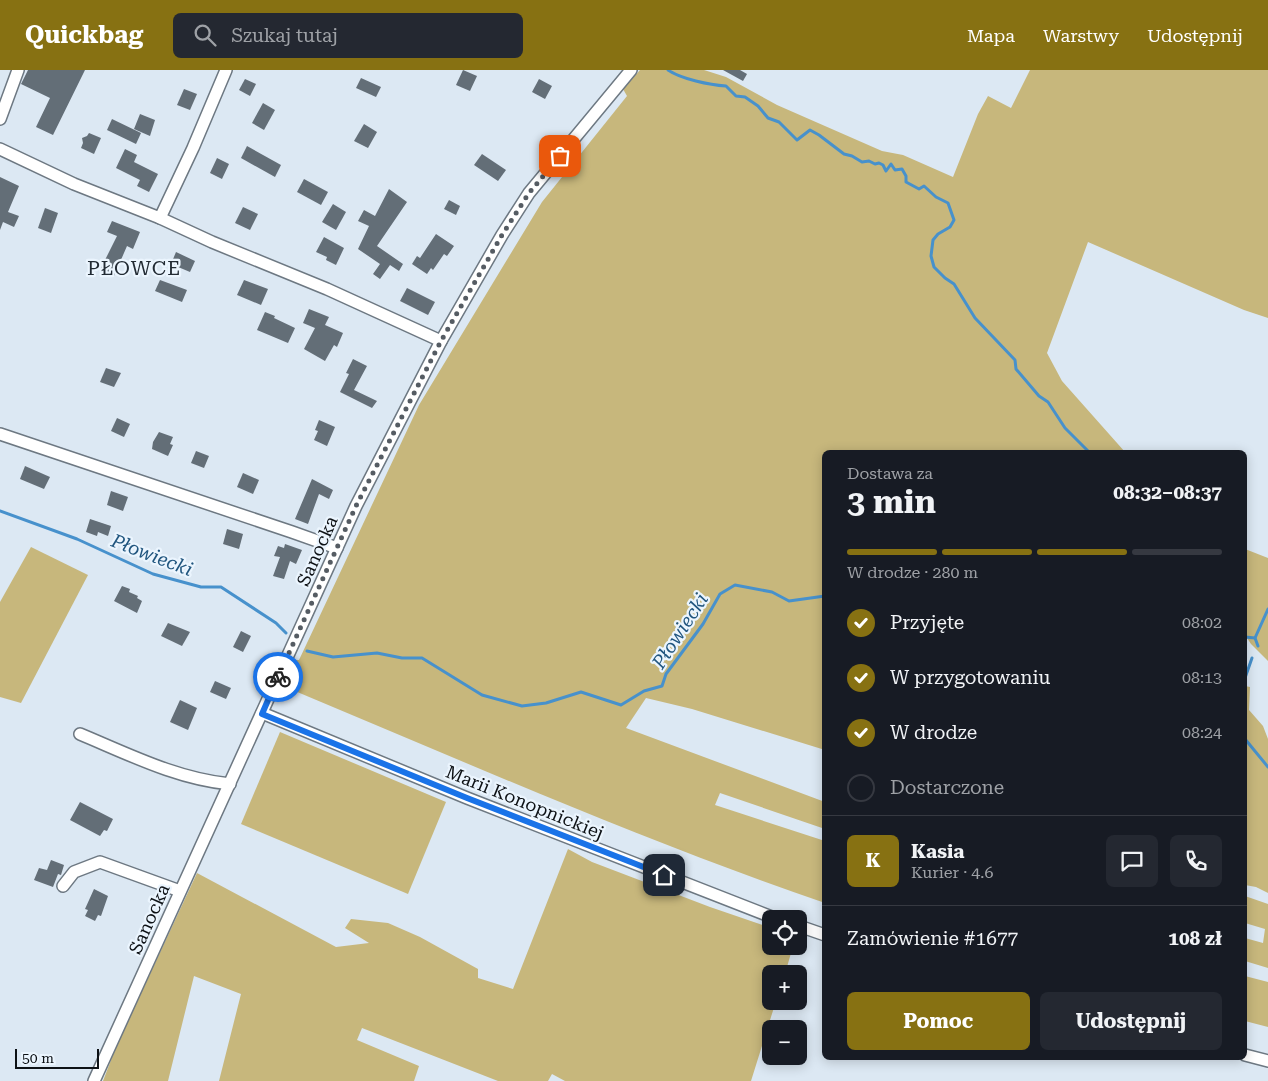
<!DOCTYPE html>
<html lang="pl">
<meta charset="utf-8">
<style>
body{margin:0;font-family:"Roboto Serif",serif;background:#242831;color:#f1f3f6;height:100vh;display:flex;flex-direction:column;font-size:19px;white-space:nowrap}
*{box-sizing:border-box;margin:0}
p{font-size:16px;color:#9ea1a6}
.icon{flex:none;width:28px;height:28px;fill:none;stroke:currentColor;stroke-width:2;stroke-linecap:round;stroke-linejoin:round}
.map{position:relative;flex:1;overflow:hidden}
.drawer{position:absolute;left:822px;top:380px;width:425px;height:610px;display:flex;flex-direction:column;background:#171b24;border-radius:8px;box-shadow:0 2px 12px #0003}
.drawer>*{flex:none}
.fabs{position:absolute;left:762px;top:840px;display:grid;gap:10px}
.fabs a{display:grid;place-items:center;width:45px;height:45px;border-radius:8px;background:#171b24;box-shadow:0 2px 12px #0003;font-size:25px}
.scale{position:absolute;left:15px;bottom:12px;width:84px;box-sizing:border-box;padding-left:5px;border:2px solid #0d1115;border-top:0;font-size:14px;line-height:18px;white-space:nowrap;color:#0d1115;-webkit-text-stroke:4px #ebf5fe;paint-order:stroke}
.pin{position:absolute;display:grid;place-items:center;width:42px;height:42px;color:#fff;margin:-21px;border-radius:10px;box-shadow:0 2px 8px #0006}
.courier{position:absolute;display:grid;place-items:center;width:50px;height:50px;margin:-25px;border:4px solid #1a73e8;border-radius:50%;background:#fff;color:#222;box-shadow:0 1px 6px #0007}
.headline em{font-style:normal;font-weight:700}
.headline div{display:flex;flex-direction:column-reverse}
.headline{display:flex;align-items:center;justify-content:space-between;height:85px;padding:0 25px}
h1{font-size:32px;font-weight:700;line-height:38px}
.bar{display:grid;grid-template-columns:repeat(4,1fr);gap:8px 5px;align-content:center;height:60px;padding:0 25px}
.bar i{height:6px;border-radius:4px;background:#363941}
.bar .active{background:#877112}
.bar p{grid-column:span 4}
.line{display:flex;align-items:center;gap:12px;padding:0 25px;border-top:1px solid #363941}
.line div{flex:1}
.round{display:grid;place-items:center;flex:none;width:52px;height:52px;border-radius:8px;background:#242831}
ol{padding:0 25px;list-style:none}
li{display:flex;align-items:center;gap:15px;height:55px}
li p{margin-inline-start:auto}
li .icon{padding:5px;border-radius:50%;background:#877112;color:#fff;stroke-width:4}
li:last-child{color:#9ea1a6}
li i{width:28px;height:28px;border:2px solid #363941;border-radius:50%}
.action{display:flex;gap:10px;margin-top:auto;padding:10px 25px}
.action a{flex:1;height:58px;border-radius:8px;background:#877112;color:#fff;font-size:20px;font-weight:700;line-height:58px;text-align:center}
.action a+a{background:#242831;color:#f1f3f6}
header{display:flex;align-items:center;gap:30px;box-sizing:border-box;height:70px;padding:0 25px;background:#877112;color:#fff}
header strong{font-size:24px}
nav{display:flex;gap:28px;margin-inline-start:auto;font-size:18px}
.search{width:350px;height:45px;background:#242831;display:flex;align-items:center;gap:12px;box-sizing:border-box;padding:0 18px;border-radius:8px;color:#9ea1a6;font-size:19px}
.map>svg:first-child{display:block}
.green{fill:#c7b77c}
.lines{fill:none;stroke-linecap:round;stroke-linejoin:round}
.stream{stroke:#4791cc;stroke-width:3}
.building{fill:#636e77}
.minor-casing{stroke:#6d7882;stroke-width:14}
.minor{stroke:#fff;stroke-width:11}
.done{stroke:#555c63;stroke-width:5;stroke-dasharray:0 9}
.route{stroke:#1a73e8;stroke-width:6}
.labels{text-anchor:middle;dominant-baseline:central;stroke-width:4.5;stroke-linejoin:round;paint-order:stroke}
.street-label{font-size:18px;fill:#0d1115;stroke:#ebf5fe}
.water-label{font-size:19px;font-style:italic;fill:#21567f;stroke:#ebf5fe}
.quarter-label{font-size:20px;letter-spacing:1px;fill:#222b34;stroke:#ebf5fe}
</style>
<header>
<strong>Quickbag</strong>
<div class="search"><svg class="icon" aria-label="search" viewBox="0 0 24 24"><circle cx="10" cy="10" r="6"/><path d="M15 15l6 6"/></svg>Szukaj tutaj</div>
<nav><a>Mapa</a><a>Warstwy</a><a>Udostępnij</a></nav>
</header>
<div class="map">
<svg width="1268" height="1011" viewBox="0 0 1268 1011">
<rect width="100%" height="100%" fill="#dce8f3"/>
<g class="green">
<path d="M 640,0 L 704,0 L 726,7 L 777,35 L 882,81 L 903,85 L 953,107 L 978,44 L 988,26 L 1011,38 L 1030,0 L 1268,0 L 1268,248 L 1244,240 L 1088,172 L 1047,283 L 1062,311 L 1125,382 L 825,382 L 825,680 L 692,639 L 646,628 L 626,658 L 825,732 L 825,759 L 720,723 L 715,735 L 825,771 L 825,833 C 641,770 463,691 283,616 L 294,590 L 299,590 L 419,335 L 542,132 L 627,26 L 623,19 Z"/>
<polygon points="31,477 88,505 21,633 0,627 0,532"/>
<polygon points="1245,479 1268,488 1268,591 1251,574 1245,565"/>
<polygon points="1245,616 1250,617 1249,640 1263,656 1268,669 1268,823 1256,817 1245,815"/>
<polygon points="280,662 446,732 408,824 241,754"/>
<polygon points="568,779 592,792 710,837 771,858 771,876 793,876 785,904 771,904 771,931 776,931 751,1011 565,1011 552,1004 548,1011 498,1011 362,958 357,970 419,996 414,1011 219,1011 241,924 194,906 168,1011 103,1011 116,977 197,803 336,877 369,873 345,858 351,849 388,853 420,867 478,899 478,908 513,919"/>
<polygon points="1245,826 1268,834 1268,898 1245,891 1245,868 1263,873 1265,859 1245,853"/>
<polygon points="1245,906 1268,912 1268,957 1245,951"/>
</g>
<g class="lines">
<g class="stream">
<path d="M 668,0 C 681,9 710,15 726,16 L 736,26 L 745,27 L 758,36 L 768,48 L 779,52 L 797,70 L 810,60 L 819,65 L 844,84 L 852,86 L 862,92 L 869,91 L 875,94 L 879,93 L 883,95 L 886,101 L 891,94 L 895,100 L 902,99 L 906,106 L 906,112 L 919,119 L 924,116 L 936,127 L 948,133 L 954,150 L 950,157 L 938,164 L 933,170 L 931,186 L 934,197 L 945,208 L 954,214 L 975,248 L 1015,290 L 1016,299 L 1039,326 L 1048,332 L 1065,358 L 1089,382"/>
<polyline points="0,441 77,469 153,504 201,517 221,517 276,553 286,563"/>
<polyline points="1245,567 1255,568 1258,576"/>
<polyline points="1255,568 1268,539"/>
<polyline points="307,581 333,587 377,583 402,588 422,588 482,625 522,636 546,633 581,622 621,635 644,621 662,616 666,604 703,554 720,524 735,515 772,522 789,531 825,526"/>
<polyline points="1245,608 1252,588"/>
<polyline points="1245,669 1268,697"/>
</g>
</g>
<g class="building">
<polygon points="28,0 85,0 53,65 36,57 50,28 21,14"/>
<polygon points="463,0 477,6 470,21 456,15"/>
<polygon points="723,0 740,0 747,4 743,11"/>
<polygon points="361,8 381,17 376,27 356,18"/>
<polygon points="245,9 256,14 250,26 239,20"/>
<polygon points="539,9 552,16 545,29 532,22"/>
<polygon points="184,19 197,24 190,40 177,35"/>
<polygon points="263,33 275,40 264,60 252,53"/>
<polygon points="140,44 155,50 150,66 134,59"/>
<polygon points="112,49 141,63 136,74 107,60"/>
<polygon points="364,54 377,62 368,78 354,71"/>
<polygon points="89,63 101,68 94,84 81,78 83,73 82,68 87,66"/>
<polygon points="247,76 281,95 275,107 241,88"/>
<polygon points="125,79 137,85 134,92 158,104 149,122 137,116 140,110 116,98"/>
<polygon points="482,84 506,100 498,111 474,95"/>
<polygon points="217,88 229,94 222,109 210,103"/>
<polygon points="0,107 19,116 8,142 19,146 14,157 3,152 0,160"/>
<polygon points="304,109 328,122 321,135 297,122"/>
<polygon points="389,119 407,132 377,176 403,194 399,201 390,195 380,209 373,204 380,194 358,179 369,156 358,151 364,140 375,146"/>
<polygon points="449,130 460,136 456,145 444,139"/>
<polygon points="333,134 346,142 336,160 322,152"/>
<polygon points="243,137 258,144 250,160 235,153"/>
<polygon points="45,138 58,143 51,163 38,158"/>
<polygon points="112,151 140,162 133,179 127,176 114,206 100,200 117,166 107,162"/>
<polygon points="436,164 454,176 447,186 444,184 433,200 431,198 427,204 412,194 417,186 420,188"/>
<polygon points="324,167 344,178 336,195 326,190 327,187 316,182"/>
<polygon points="176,182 195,191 190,202 171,194"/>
<polygon points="160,210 187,220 182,232 155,221"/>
<polygon points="244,210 268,219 261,235 237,225"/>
<polygon points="407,218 435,232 428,245 400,231"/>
<polygon points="309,239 329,247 325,255 343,263 337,277 334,275 325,291 304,279 315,258 303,253"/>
<polygon points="265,242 275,246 274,248 295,258 288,273 257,260"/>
<polygon points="353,289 367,296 354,320 377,331 372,338 340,322 349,304 346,303"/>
<polygon points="106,298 121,303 114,317 100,312"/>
<polygon points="117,348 130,354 124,367 111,361"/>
<polygon points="319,350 335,357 327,376 314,370 318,361 315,360"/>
<polygon points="159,362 173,367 170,374 173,375 168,386 152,379 153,372"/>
<polygon points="196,381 209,386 204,398 191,393"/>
<polygon points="25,396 50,407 44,419 20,409"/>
<polygon points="243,403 259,410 253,424 237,417"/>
<polygon points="312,409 333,420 329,429 319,424 308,454 295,449"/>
<polygon points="111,421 128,427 123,441 107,435"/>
<polygon points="90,449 111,456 108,466 98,462 97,466 86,462"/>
<polygon points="227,459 243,464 239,479 223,474"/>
<polygon points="285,474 302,480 296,494 290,491 284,509 273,506 280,487 274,486 278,476 284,478"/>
<polygon points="122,516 130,519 129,522 138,526 137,528 142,531 137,543 114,531"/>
<polygon points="168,553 190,562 182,576 161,566"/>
<polygon points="241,561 251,566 243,582 233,577"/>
<polygon points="215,611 231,618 226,629 210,622"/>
<polygon points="180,630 197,638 188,660 170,652"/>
<polygon points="80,732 113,749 107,761 104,760 100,766 70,750"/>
<polygon points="51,790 64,795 61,805 58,804 53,817 34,810 39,798 47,800"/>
<polygon points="94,819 108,826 101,846 98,845 95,851 85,846 88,840 85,839"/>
</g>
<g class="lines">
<g class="minor-casing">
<g id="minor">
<polyline points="0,49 18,0"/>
<polyline points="0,79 74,114 160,148 193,78 226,0"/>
<polyline points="160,148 212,172 327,219 441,271"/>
<polyline points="0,364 292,462 337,478"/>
<polyline points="262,643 467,728 777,849"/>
<path d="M 80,664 C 128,684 177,709 230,714"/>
<polyline points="63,816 74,802 100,792 180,821"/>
<polyline points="799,856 825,865"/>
<polyline points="1245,985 1268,991"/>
<polyline points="94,1011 356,436 441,271 502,165 529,123 631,0"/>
</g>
</g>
<use href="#minor" class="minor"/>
</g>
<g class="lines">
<polyline class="done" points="278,607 356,436 441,271 502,165 529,123 560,86"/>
<polyline class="route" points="278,607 262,644 467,728 664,805"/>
</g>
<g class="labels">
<g class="street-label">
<text transform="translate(317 481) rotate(-66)">Sanocka</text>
<text transform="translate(525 732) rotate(22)">Marii Konopnickiej</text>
<text transform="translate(149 849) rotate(-66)">Sanocka</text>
</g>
<g class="water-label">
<text transform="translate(152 485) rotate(21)">Płowiecki</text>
<text transform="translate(680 561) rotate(-57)">Płowiecki</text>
</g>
<g class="quarter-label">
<text x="134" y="198">PŁOWCE</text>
</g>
</g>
</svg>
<div class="fabs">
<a><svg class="icon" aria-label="locate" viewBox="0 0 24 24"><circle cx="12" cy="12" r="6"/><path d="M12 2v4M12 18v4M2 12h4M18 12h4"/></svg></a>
<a>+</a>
<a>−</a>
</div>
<div class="scale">50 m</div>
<div class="pin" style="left:560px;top:86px;background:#ea580c"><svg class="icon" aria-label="bag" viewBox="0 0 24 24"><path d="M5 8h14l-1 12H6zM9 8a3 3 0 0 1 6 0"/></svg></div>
<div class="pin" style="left:664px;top:805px;background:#1f2937"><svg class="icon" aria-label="home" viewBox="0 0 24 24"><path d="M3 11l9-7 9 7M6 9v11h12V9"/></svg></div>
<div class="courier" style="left:278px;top:607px"><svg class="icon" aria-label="bike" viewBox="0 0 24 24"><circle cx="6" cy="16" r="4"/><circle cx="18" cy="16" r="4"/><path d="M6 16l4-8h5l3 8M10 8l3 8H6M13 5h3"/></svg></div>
<section class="drawer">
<div class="headline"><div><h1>3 min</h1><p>Dostawa za</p></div><em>08:32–08:37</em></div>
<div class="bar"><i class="active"></i><i class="active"></i><i class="active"></i><i></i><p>W drodze · 280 m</p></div>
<ol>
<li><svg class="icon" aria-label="check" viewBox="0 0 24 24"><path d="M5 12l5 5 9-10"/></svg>Przyjęte<p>08:02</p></li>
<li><svg class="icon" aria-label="check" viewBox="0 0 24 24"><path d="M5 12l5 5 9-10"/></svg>W przygotowaniu<p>08:13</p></li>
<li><svg class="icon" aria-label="check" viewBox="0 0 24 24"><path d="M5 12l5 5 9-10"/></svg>W drodze<p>08:24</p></li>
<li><i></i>Dostarczone</li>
</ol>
<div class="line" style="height:90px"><b class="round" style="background:#877112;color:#fff">K</b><div><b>Kasia</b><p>Kurier · 4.6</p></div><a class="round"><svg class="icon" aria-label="chat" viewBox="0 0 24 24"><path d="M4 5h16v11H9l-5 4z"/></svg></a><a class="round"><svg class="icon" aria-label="phone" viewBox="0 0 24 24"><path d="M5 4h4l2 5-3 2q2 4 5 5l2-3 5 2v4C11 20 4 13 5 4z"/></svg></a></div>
<div class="line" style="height:65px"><div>Zamówienie #1677</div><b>108 zł</b></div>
<div class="action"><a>Pomoc</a><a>Udostępnij</a></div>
</section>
</div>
